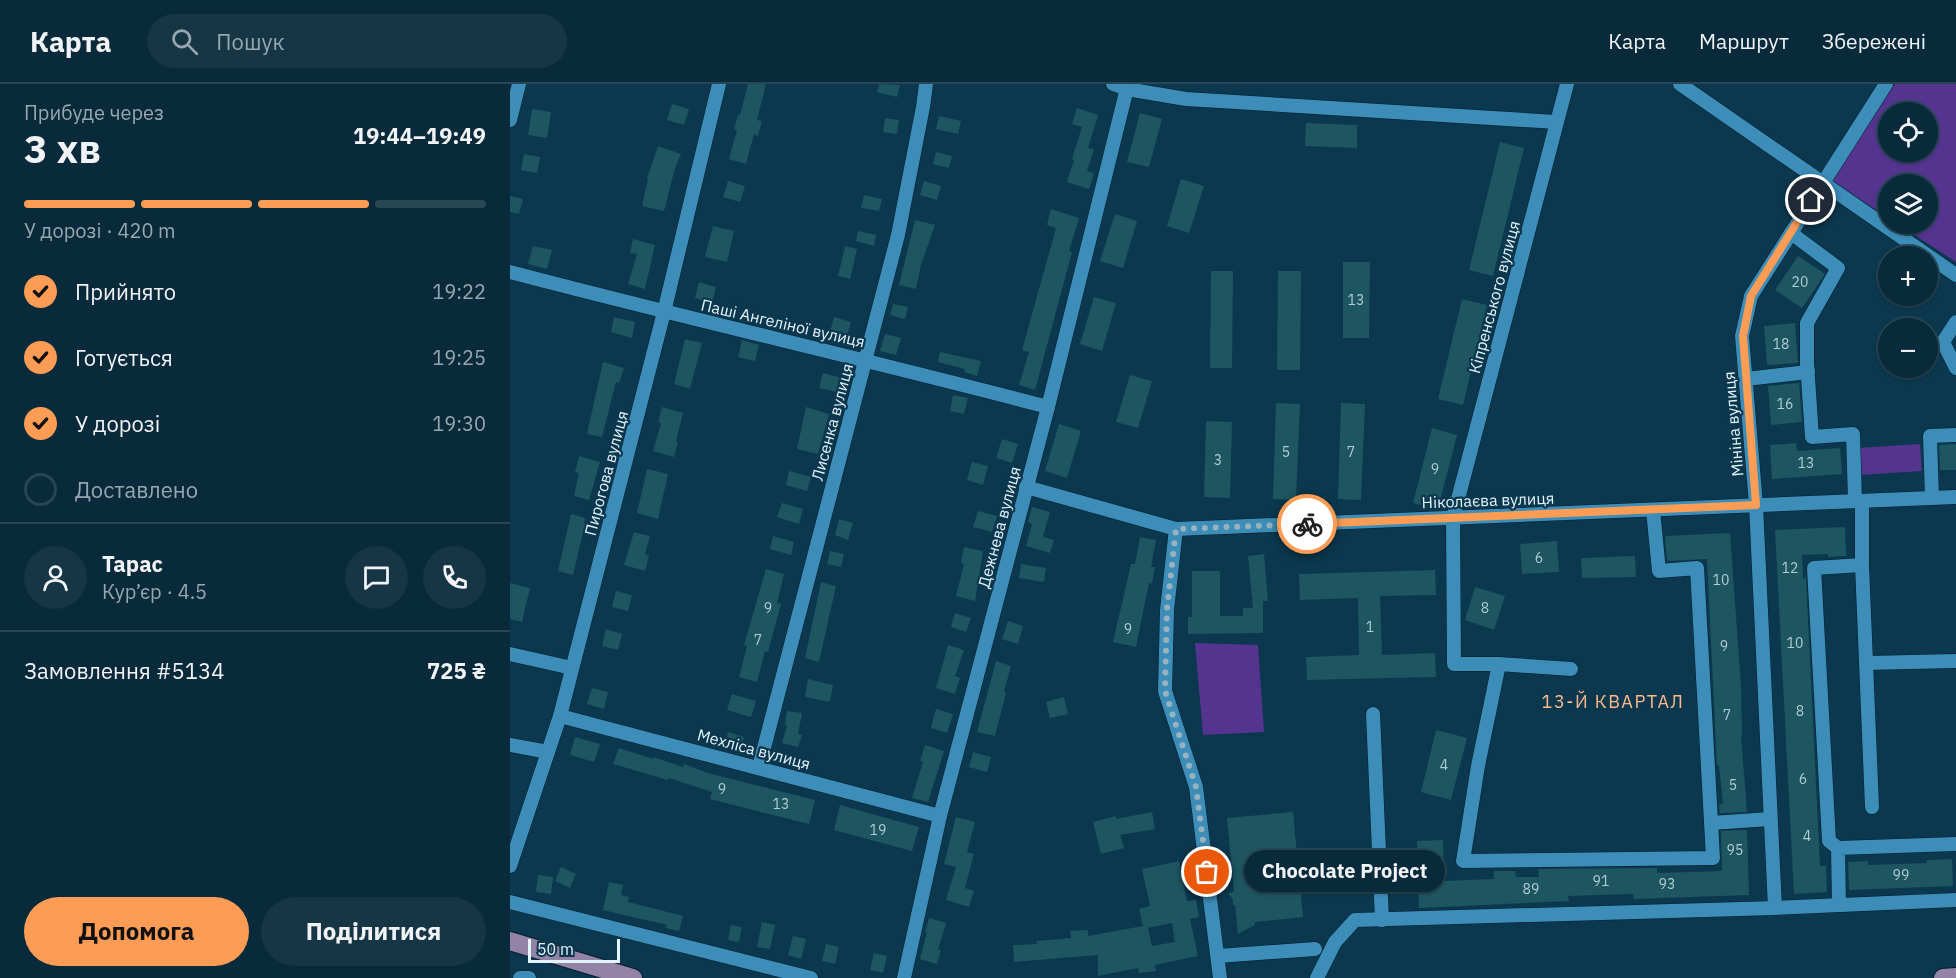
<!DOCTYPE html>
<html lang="uk">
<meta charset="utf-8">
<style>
body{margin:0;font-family:"IBM Plex Sans",sans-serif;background:#163645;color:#f1f3f6;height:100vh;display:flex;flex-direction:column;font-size:22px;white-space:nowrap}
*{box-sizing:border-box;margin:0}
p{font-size:20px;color:#98a7af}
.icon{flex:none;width:33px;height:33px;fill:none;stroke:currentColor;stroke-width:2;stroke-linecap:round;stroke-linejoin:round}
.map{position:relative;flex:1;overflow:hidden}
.side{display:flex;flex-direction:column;background:#082a3a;width:510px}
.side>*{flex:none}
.fabs{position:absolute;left:1368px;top:18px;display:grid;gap:12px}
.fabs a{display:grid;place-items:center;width:60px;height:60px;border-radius:50%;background:#082a3a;box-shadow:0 2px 4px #0004,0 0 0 2px #294654;font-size:30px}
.scale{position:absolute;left:18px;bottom:15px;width:92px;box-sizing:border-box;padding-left:6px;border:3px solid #e4f3fc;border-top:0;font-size:16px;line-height:21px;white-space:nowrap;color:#e4f3fc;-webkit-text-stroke:4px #0b384e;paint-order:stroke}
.pin{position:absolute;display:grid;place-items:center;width:51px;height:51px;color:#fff;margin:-26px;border:3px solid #fff;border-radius:50%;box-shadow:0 2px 6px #0007}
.courier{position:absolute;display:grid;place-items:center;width:60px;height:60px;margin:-30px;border:4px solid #fd9d55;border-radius:50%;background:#fff;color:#222;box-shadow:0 2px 8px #0007}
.bubble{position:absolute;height:42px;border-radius:21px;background:#082a3a;box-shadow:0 2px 4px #0004,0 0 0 2px #294654;font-size:20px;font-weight:700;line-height:42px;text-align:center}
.overview em{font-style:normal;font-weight:700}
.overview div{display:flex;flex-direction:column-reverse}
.overview{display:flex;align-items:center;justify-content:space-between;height:102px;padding:0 24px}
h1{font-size:39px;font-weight:700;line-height:45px}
.bar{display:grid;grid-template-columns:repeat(4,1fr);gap:9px 6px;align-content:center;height:72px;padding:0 24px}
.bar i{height:8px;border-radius:4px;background:#294654}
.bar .active{background:#fd9d55}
.bar p{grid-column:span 4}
.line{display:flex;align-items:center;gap:15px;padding:0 24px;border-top:2px solid #294654}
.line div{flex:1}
.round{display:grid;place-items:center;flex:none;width:63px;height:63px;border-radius:32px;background:#163645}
ol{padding:0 24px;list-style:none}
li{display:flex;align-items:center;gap:18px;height:66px}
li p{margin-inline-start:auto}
li .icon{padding:6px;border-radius:50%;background:#fd9d55;color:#111;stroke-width:4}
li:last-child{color:#98a7af}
li i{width:33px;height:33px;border:3px solid #294654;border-radius:50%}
.cta{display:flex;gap:12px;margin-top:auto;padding:12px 24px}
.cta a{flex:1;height:69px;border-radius:36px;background:#fd9d55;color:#111;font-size:24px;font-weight:700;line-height:69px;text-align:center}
.cta a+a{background:#163645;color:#f1f3f6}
header{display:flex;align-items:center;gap:36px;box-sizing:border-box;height:84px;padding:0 30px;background:#082a3a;border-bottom:2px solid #294654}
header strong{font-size:28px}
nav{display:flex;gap:33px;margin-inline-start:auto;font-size:21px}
.search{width:420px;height:54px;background:#163645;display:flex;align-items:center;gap:15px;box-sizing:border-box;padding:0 21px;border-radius:33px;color:#98a7af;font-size:22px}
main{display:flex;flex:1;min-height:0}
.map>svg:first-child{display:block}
.green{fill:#54348f;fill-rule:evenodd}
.building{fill:#1d5561;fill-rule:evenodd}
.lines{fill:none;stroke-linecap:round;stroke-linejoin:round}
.minor-casing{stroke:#051e2c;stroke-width:15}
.major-casing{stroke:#051e2c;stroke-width:20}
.minor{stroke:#3c8db8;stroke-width:14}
.major{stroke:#9283a7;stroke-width:18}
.done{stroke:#98b2bf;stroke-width:6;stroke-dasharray:0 10.8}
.route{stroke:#fd9d55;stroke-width:8}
.labels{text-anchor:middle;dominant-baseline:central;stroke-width:4.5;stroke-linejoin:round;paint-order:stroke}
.number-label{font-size:14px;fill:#b2ccd5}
.street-label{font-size:16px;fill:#e4f3fc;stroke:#0b384e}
.neighbourhood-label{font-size:18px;letter-spacing:1.5px;fill:#fdb98a;stroke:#0b384e}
</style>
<header>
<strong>Карта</strong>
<div class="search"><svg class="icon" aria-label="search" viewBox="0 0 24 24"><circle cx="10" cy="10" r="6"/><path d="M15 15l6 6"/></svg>Пошук</div>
<nav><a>Карта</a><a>Маршрут</a><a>Збережені</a></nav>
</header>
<main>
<section class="side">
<div class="overview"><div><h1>3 хв</h1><p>Прибуде через</p></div><em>19:44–19:49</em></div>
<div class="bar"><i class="active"></i><i class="active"></i><i class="active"></i><i></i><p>У дорозі · 420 m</p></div>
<ol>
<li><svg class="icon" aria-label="check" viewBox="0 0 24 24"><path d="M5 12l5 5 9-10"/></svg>Прийнято<p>19:22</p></li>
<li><svg class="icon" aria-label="check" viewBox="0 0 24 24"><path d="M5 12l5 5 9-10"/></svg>Готується<p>19:25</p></li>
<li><svg class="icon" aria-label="check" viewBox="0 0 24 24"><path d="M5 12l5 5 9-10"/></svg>У дорозі<p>19:30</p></li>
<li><i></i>Доставлено</li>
</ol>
<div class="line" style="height:108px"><a class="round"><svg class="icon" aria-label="person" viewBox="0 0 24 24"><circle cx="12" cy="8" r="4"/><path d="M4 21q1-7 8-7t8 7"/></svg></a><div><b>Тарас</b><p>Кур’єр · 4.5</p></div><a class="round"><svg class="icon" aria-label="chat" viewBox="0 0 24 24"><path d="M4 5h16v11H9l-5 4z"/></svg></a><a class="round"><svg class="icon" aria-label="phone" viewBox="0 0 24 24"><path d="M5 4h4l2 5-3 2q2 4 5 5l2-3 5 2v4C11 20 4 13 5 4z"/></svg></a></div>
<div class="line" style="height:78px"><div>Замовлення #5134</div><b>725 ₴</b></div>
<div class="cta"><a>Допомога</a><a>Поділитися</a></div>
</section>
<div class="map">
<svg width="1446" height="894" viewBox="0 0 1446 894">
<rect width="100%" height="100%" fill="#0b384e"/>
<g class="green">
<path d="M 1385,0 L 1446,0 L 1446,178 L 1388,140 L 1418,140 L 1418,100 L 1378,100 L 1378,134 L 1322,96 ZM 1378,28 L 1418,28 L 1418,68 L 1378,68 Z"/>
<polygon points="1410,360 1412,387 1351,391 1349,364"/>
<polygon points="685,559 748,561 754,648 693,651"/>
</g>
<g class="building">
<polygon points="238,0 256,0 247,36 252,37 248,52 244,50 236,80 219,75 227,46 224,45 228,31 230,31"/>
<polygon points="369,0 390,1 387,13 367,8"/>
<polygon points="162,20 179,25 174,41 157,36"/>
<polygon points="567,24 588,31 578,64 584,65 577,87 584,89 579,105 557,98 564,76 562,75 572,43 562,40"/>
<polygon points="22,25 41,28 37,54 18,51"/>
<polygon points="630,29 652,35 639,83 617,78"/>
<polygon points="429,32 451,37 448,50 426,45"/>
<polygon points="375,34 389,36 387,50 373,48"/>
<polygon points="796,39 847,41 847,64 795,62"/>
<polygon points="990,58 1014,64 983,192 959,186"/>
<polygon points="148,62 171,70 165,84 154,127 132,122 138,95 137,94"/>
<polygon points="426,68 442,72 439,84 423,80"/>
<polygon points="14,70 30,73 27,89 11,86"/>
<polygon points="671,95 694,102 679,149 657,142"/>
<polygon points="218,97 235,102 230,118 213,113"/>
<polygon points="414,97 431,102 427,116 410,111"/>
<polygon points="354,111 372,115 369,127 351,124"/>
<polygon points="0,112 13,115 9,130 0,128"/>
<polygon points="541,125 569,134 559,167 562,168 525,306 509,301 519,268 512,266 546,144 537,141"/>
<polygon points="605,130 627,137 613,184 590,177"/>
<polygon points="405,136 425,141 411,181 406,205 389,201"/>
<polygon points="203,142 224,147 217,178 195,173"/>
<polygon points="348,147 366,151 364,162 346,157"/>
<polygon points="123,155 145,161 135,205 118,200 127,170 120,169"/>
<polygon points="23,162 42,166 37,185 18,180"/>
<polygon points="335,162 347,165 340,195 328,192"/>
<polygon points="1288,172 1315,190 1292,224 1265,206"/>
<polygon points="833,178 860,178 859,254 833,254"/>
<polygon points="701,187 723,187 722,284 700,284"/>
<polygon points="768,187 791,187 790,286 767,286"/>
<polygon points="189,198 206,203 202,219 185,214"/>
<polygon points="584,213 606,219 592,267 570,260"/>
<polygon points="952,215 977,221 953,321 928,315"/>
<polygon points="383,220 398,223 395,235 380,231"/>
<polygon points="104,233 125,238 122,254 101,248"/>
<polygon points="324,233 341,238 335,260 318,256"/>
<polygon points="1285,239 1288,279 1257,281 1254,242"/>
<polygon points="375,250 391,254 386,271 370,267"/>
<polygon points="175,255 192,259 180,305 164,300"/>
<polygon points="232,256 249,261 245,277 228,273"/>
<polygon points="430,268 471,277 467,292 454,288 455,285 428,278"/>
<polygon points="93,278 114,284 109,299 106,298 92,353 77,350"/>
<polygon points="313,289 331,294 327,308 309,304"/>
<polygon points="620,291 642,297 628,344 606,338"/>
<polygon points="1289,299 1292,338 1261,341 1258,302"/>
<polygon points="443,311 458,314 454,330 440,327"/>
<polygon points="766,319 790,320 786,416 763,415"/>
<polygon points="831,319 855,320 851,416 828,415"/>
<polygon points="152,323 173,329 166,357 168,358 164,373 143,367 151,339 148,338"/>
<polygon points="296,323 319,330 308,370 287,365"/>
<polygon points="696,337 722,338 720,414 694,413"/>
<polygon points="549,340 571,347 557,394 535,387"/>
<polygon points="922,344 947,351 928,425 903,419"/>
<polygon points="492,355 508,360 502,379 486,374"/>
<polygon points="1286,359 1287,367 1330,364 1332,390 1262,395 1260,361"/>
<polygon points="1446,360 1446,386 1430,386 1429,361"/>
<polygon points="69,372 90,378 79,416 64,412 69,389 65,388"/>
<polygon points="462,378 478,382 473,401 457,396"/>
<polygon points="137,385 158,390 148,435 127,429"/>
<polygon points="279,387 301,393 297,407 276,401"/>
<polygon points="272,419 293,425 289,440 267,433"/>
<polygon points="522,423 540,428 533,453 544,456 540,469 516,462 522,440 518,438"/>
<polygon points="468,427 487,432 482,448 463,443"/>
<polygon points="61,430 75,434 74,439 75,440 63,491 48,487"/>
<polygon points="329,435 343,439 338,456 325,451"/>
<polygon points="1335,443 1336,472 1318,473 1318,470 1292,471 1293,495 1296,494 1310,782 1316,782 1317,808 1284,810 1265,446"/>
<polygon points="124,448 140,452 135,470 139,472 135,487 114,481"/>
<polygon points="1220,449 1231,603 1232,650 1231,651 1237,728 1210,729 1209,720 1213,720 1209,681 1207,681 1197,475 1157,477 1155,452"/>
<polygon points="263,452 284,458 281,471 260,465"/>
<polygon points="630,453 646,456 641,483 645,483 642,500 639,499 626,563 603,558 621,480 625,480"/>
<polygon points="1047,457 1049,488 1012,490 1010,460"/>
<polygon points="454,463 473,467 465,517 446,512 454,480 451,479"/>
<polygon points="320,467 334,470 331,483 317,480"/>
<polygon points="754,470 758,517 753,517 753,549 678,550 678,533 682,533 682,487 710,487 710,532 733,532 733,524 743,524 738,472"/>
<polygon points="1125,472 1126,493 1072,494 1071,474"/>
<polygon points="511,480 536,484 534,498 509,494"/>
<polygon points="256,485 274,490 267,519 271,520 258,568 255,567 247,598 229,593 237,562 234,561"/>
<polygon points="925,486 926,511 870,512 872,571 925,569 926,593 797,596 796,573 849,571 848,514 790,516 789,490"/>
<polygon points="311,498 326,502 309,578 295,574"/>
<polygon points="0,499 20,504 12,538 0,535"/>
<polygon points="965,503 995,512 984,546 955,536"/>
<polygon points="106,507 122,511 118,527 102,523"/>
<polygon points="445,529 461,534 456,548 441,543"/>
<polygon points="498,537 513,542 508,560 492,555"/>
<polygon points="96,545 112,550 108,566 92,562"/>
<polygon points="438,561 454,566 445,592 450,594 445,610 426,604"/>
<polygon points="486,577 501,582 494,608 496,609 485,652 467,648"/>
<polygon points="298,595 323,601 320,618 295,613"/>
<polygon points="82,604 98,608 94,625 77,620"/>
<polygon points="222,610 246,617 241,633 217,626"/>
<polygon points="554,613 558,630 540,634 536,618"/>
<polygon points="426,625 443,630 437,649 421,644"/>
<polygon points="277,627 292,629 288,650 292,651 288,663 272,659 277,642 275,641"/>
<polygon points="926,646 957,654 941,716 911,708"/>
<polygon points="218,648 234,653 230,665 215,661"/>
<polygon points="65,653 90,660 84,678 60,671"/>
<polygon points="415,661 434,667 418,718 402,714 413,678 410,677"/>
<polygon points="109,664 143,675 143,673 173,683 174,680 198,689 305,716 299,740 200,715 202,708 159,694 158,696 103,680"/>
<polygon points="463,668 481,673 477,688 459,683"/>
<polygon points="330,721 409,743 402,767 324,746"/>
<polygon points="642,728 645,745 610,751 614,764 591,770 583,738 606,732 606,735"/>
<polygon points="783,728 793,833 745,838 745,841 728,850 725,821 723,821 723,815 718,810 724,807 717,734"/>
<polygon points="446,733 465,738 457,768 464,770 455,804 464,807 459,823 436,816 446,783 434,780"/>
<polygon points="1237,746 1239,811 1124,815 1123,810 1058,812 1059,817 909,824 907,757 933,756 934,797 984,795 984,787 1005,787 1006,793 1029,793 1028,785 1147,784 1147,789 1212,787 1211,747"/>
<polygon points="1442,775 1443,802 1339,806 1338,778 1358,777 1358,781 1417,779 1417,776"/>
<path d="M 669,777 L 677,817 L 686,816 L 689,833 L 680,835 L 688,872 L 645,881 L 646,887 L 629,889 L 628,884 L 588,892 L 588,871 L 504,878 L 503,861 L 527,860 L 526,857 L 561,854 L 560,847 L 578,846 L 578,852 L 633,842 L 629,825 L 640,822 L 632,785 ZM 662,839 L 665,858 L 642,862 L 638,844 Z"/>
<polygon points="51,783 66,790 60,804 45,797"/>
<polygon points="28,791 43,793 41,810 26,808"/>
<polygon points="99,798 113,801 111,811 119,813 118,818 173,832 169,847 156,844 157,841 93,826"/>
<polygon points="419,834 436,839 428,866 431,866 427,880 410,875 417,848 415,848"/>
<polygon points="252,838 265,841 260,865 247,863"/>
<polygon points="221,841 232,843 229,858 218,856"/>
<polygon points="283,852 296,855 291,875 278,871"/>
<polygon points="316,860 329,863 325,880 312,877"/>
<polygon points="364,869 377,872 373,889 360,886"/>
</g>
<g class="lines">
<g class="minor-casing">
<g id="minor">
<polyline points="603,0 617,5 676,15 1046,38"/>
<polyline points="1057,0 943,434 944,580 989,580 968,682 953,777 1203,774 1187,484 1149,487 1143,426"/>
<polyline points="1170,0 1446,191"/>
<polyline points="0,36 9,0"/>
<polyline points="1281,149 1328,184 1297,239 1297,279 1302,353 1343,350 1345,417"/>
<path d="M 0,188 C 179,235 359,276 538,323"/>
<polyline points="1446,238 1433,258 1446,284"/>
<polyline points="1236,295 1298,288"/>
<polyline points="516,403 666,445 1446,413"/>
<polyline points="1422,414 1420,352 1446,351"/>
<polyline points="666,445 657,526 655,607 686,703 710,894"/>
<polyline points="1352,481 1362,723"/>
<polyline points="0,570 62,584"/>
<polyline points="1356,579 1446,577"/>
<polyline points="989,580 1061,585"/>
<polyline points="863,630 872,836"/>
<polyline points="50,632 430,732"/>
<polyline points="0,661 38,668"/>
<polyline points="249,683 388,151 413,23 416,0"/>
<polyline points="1201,739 1260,735"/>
<polyline points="1328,764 1319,757 1304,484 1352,481 1352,417"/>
<polyline points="0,782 50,632 154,228 209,0"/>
<polyline points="0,818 301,894"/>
<polyline points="1329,821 1328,764 1446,760"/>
<polyline points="1265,824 1246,421 1232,252 1241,212 1376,0"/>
<polyline points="708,872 805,865"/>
<polyline points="10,894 19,894"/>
<polyline points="394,894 430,732 538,323 618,0"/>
<polyline points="807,894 825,858 845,836 1265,824 1446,816"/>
</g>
</g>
<g class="major-casing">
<g id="major">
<polyline points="0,857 123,894"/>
<polyline points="1433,894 1446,893"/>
</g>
</g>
<use href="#minor" class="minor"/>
<use href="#major" class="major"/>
</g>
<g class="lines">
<polyline class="done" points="697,788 686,703 655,607 657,525 666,445 797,440"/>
<polyline class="route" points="797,440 1246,421 1233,252 1241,212 1301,116"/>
</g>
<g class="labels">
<g class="number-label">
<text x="1290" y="198">20</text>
<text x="846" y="216">13</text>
<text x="1271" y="260">18</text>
<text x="1275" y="320">16</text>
<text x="776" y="368">5</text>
<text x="841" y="368">7</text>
<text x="708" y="376">3</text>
<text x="1296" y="379">13</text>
<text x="925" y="385">9</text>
<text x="1029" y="474">6</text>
<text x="1280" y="484">12</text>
<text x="1211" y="496">10</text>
<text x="258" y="524">9</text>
<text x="975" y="524">8</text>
<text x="860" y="543">1</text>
<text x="618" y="545">9</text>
<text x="248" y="556">7</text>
<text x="1285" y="559">10</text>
<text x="1214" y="562">9</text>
<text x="1290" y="627">8</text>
<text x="1217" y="631">7</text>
<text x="934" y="681">4</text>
<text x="1293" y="695">6</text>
<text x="1223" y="701">5</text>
<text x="212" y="705">9</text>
<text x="271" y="720">13</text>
<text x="368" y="746">19</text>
<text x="1297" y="752">4</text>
<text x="1225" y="766">95</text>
<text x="1391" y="791">99</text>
<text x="1091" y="797">91</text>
<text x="1157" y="800">93</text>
<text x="1021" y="805">89</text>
</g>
<g class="street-label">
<text transform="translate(984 213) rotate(-75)">Кіпренського вулиця</text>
<text transform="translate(273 239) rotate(13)">Паші Ангеліної вулиця</text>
<text transform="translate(322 338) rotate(-75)">Лисенка вулиця</text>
<text transform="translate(1223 340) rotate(-95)">Мініна вулиця</text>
<text transform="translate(96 389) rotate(-75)">Пирогова вулиця</text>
<text transform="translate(978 416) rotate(-2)">Ніколаєва вулиця</text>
<text transform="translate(489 443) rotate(-75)">Дежнева вулиця</text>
<text transform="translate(244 665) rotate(15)">Мехліса вулиця</text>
</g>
<g class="neighbourhood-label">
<text x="1103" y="617">13-Й КВАРТАЛ</text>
</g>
</g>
</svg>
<div class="fabs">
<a><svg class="icon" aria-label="locate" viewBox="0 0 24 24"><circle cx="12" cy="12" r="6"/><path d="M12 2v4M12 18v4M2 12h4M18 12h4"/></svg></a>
<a><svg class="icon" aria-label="layers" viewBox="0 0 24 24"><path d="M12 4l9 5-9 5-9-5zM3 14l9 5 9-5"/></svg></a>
<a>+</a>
<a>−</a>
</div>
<div class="scale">50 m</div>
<div class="pin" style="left:697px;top:788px;background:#ea580c"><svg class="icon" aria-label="bag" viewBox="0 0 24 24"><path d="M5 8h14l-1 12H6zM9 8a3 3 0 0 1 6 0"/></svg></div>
<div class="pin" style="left:1301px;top:116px;background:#1f2937"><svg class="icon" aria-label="home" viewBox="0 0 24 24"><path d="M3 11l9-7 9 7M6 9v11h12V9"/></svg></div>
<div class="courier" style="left:797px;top:440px"><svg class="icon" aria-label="bike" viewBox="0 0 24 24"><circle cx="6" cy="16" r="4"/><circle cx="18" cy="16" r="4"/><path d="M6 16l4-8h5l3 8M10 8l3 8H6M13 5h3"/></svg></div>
<div class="bubble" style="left:734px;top:766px;width:201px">Chocolate Project</div>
</div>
</main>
